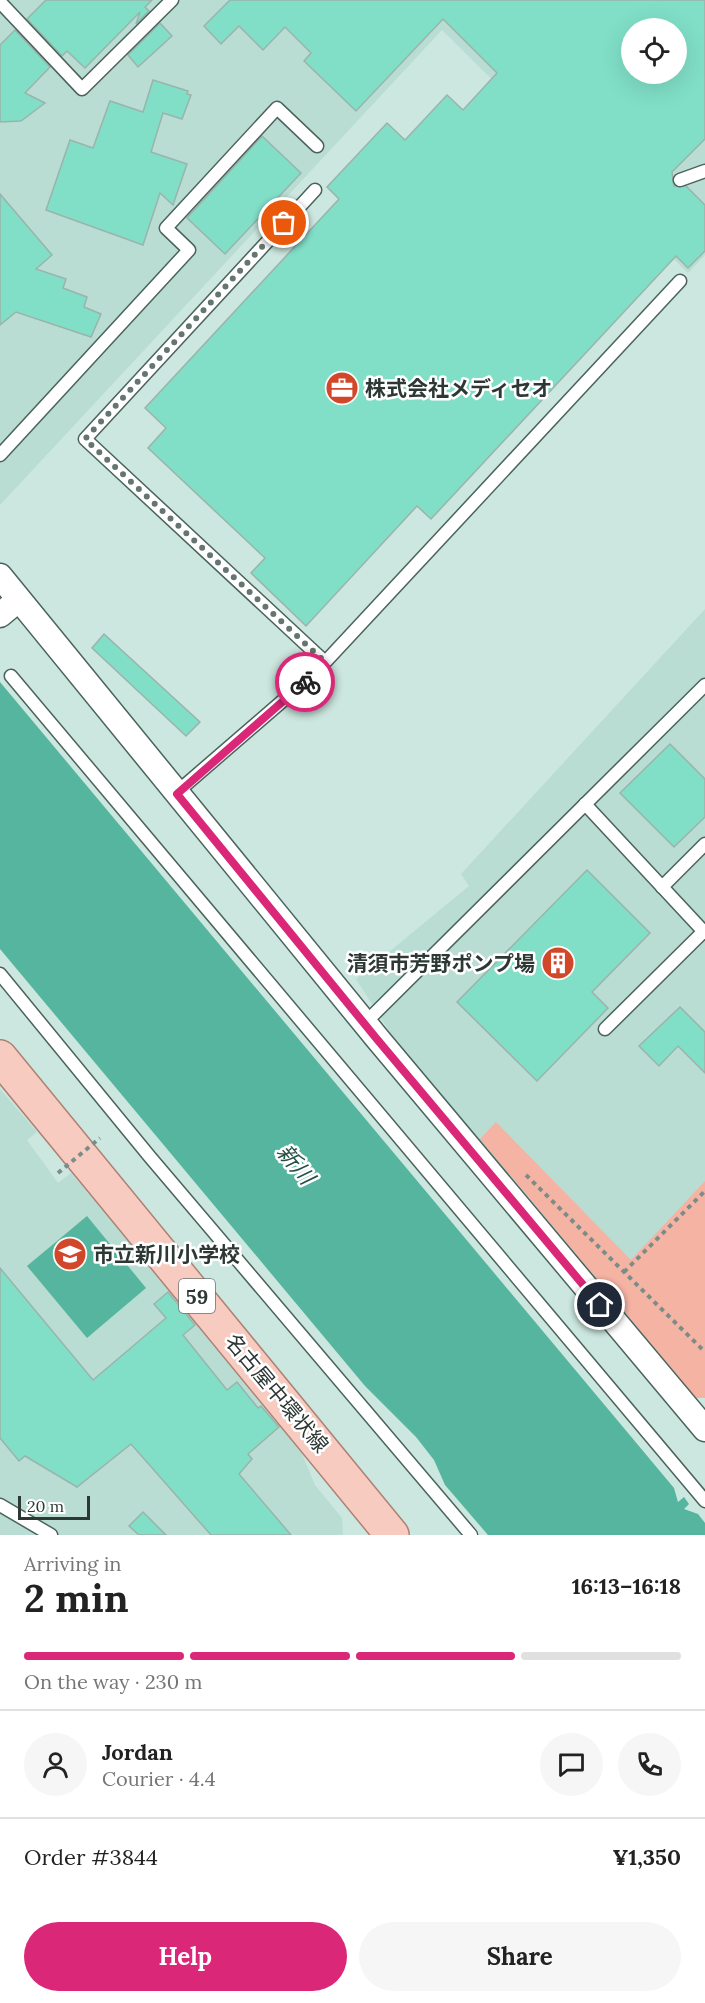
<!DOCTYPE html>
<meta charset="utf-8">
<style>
body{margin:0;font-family:Lora,"Noto Sans JP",serif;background:#f6f6f6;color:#222;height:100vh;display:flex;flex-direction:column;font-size:22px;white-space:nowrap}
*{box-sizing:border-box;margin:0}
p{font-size:20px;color:#767676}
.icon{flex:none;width:33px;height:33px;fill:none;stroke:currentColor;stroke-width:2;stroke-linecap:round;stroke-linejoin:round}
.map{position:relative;height:1535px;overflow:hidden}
.panel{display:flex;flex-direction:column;background:#fff;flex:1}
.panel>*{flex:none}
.tools{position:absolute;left:621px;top:18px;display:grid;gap:12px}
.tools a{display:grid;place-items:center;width:66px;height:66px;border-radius:50%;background:#fff;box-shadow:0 6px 24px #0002;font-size:30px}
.scale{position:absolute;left:18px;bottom:15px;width:72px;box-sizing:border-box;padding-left:6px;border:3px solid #2d3835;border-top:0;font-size:16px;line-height:21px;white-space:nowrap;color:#2d3835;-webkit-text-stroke:4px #fff;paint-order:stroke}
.pin{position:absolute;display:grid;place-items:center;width:51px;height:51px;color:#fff;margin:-26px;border:3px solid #fff;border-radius:50%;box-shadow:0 2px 6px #0007}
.courier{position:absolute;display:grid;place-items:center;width:60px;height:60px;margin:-30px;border:4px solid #db2777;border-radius:50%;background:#fff;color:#222;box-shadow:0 2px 8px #0007}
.summary em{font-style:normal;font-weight:800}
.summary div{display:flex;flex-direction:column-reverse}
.summary{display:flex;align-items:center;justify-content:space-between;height:102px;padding:0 24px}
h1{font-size:39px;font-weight:800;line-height:45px}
.bar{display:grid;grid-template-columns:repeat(4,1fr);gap:9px 6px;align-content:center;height:72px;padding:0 24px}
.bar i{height:8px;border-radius:4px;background:#e0e0e0}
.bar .current{background:#db2777}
.bar p{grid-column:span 4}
.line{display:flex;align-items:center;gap:15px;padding:0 24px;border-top:2px solid #e0e0e0}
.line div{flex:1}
.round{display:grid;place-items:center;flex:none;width:63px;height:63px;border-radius:32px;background:#f6f6f6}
.button{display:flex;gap:12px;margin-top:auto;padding:12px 24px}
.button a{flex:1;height:69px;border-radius:36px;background:#db2777;color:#fff;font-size:24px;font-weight:800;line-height:69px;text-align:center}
.button a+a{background:#f6f6f6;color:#222}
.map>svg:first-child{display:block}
.built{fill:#b9ddd3;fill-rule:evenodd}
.green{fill:#f5b3a4}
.water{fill:#56b59e}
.building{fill:#81dfc7;stroke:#9ab4ac;stroke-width:1.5;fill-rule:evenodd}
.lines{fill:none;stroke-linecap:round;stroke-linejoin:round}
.service-casing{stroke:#4b635c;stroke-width:15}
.minor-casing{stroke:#4b635c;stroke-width:27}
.primary-casing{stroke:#ae8175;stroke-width:36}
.path{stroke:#7a8d88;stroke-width:4;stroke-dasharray:4.5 4.5;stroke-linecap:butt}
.service{stroke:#fff;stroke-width:12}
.minor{stroke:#fff;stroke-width:24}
.primary{stroke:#f8cbc1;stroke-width:33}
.path-bridge{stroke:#7a8d88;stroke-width:4;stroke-dasharray:4.5 4.5;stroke-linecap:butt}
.done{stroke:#657570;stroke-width:6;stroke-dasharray:0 10.8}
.route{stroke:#db2777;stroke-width:8}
.labels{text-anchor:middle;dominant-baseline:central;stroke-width:5;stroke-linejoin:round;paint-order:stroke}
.shield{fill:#fff;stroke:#6c7472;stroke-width:1.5}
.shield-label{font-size:20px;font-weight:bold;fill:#2d3835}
.poi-label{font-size:21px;font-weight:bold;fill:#2d3835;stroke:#fff;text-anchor:start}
.street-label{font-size:21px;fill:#2d3835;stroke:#fff}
.water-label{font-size:22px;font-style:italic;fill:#265046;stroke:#fff}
</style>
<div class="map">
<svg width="705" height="1535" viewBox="0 0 705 1535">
<rect width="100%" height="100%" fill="#cce7df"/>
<g class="built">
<path d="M 0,0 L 705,0 L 705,255 L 688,273 L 442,30 L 0,505 ZM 632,28 L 676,28 L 676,74 L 632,74 Z"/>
<polygon points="705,609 705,1398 696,1398 396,1042 356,979 469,886 461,874"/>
<polygon points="0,1089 37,1132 27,1140 58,1183 71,1173 298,1444 315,1485 342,1518 343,1535 0,1535"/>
</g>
<polygon class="green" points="496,1122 631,1260 705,1181 705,1398 696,1398 480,1139"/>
<g class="water">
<polygon points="0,682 674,1488 678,1502 684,1497 689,1504 684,1509 698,1514 705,1523 705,1535 488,1535 445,1485 434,1460 416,1437 365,1386 0,949"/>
<polygon points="87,1216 146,1288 87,1338 27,1266"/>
</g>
<g class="building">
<polygon points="46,0 152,0 145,7 149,11 136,24 140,12 85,68 67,51 62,56 27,19"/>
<path d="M 230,0 L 705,0 L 705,139 L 672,172 L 674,186 L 686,186 L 705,205 L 705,251 L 688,268 L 676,256 L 431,519 L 417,506 L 306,626 L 251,573 L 265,558 L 148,448 L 166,428 L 145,408 L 339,199 L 327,187 L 387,123 L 405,140 L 447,95 L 463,110 L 497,73 L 443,19 L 356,111 L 304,61 L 311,53 L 285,27 L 263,50 L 239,26 L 221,44 L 204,26 ZM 632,28 L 676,28 L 676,74 L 632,74 Z"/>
<polygon points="160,23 172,36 138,67 128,55"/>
<polygon points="15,30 50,67 25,93 45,103 21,121 0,122 0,45"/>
<polygon points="153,80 188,91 187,94 191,95 182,119 163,113 151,152 187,164 173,205 160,193 143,245 46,210 70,140 93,148 110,101 143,112"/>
<polygon points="262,136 301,173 225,254 187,218"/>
<polygon points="0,194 52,255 36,269 66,279 63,288 87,297 84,307 101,314 91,337 16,312 0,325"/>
<polygon points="104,634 200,722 186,736 92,648"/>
<polygon points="670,744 705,779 705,817 674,847 620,793"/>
<polygon points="587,870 650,933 592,992 608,1008 537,1081 457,1002"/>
<polygon points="680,1007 705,1032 705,1073 678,1046 659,1066 639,1046"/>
<polygon points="0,1268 93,1380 166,1318 154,1304 168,1292 195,1325 183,1335 227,1390 237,1382 258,1408 261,1406 279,1427 248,1454 252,1459 239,1474 291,1535 211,1535 131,1444 77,1487 25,1456 19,1461 0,1438"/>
<polygon points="143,1512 166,1535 139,1535 129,1526"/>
</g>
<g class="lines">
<g class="service-casing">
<g id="service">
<polyline points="0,2 82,89 172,0"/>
<polyline points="680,180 705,171"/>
<polyline points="315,190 85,439 325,662"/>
<polyline points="0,455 189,250 166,228 277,108 317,146"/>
<polyline points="11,676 705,1501"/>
<polyline points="176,793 316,672 680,281"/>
<polyline points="585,804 705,933"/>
<polyline points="662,887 705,844"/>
<polyline points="0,974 150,1157 471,1535"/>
<polyline points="365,1023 705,685"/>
<polyline points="605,1029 704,931"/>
<polyline points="0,1505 51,1535"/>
</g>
</g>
<g class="minor-casing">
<g id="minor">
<polyline points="0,576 377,1038 705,1429"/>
<polyline points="0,615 18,600"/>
</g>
</g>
<g class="primary-casing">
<polyline id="primary" points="0,1057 392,1535"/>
</g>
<g class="path">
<polyline points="526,1175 705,1352"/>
<polyline points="624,1272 705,1191"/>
</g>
<use href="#service" class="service"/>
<use href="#minor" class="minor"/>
<use href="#primary" class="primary"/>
<polyline class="path-bridge" points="58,1173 100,1138"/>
</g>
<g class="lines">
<polyline class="done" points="284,223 85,439 325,662 305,682"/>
<polyline class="route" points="305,682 177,794 376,1038 600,1305"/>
</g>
<defs>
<g id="office-disc" transform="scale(1.725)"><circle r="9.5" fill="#d24729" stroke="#fff"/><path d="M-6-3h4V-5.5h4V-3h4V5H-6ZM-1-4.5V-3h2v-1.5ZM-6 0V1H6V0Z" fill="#fff"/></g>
<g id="building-disc" transform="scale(1.725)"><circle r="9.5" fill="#d24729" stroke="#fff"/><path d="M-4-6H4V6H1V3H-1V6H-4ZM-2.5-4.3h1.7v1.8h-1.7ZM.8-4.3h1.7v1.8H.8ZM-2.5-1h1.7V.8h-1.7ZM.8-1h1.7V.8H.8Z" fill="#fff"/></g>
<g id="school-disc" transform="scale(1.725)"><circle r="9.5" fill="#d24729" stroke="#fff"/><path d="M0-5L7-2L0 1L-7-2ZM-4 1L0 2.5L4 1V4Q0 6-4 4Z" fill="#fff"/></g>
</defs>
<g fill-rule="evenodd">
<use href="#office-disc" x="342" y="388"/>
<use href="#building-disc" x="558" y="963"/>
<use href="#school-disc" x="70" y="1254"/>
</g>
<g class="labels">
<rect class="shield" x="179" y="1279" width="36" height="34" rx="4.5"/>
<g class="shield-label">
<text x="197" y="1296">59</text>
</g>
<g class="poi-label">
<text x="365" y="388">株式会社メディセオ</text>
<text x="535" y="963" text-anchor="end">清須市芳野ポンプ場</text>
<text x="93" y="1254">市立新川小学校</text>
</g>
<g class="street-label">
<text transform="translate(277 1393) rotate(50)">名古屋中環状線</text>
</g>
<g class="water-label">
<text transform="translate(296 1164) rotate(50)">新川</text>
</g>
</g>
</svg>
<div class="tools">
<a><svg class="icon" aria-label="locate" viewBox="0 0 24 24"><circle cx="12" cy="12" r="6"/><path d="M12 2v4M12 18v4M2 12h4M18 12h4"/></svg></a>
</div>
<div class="scale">20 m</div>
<div class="pin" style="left:284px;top:223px;background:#ea580c"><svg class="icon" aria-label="bag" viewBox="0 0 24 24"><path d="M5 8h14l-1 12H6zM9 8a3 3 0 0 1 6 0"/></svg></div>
<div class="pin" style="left:600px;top:1305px;background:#1f2937"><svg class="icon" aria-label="home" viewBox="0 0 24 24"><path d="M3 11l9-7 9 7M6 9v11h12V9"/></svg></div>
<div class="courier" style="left:305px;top:682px"><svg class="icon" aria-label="bike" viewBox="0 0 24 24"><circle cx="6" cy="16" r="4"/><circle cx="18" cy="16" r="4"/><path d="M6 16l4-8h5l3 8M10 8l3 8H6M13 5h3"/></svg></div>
</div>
<section class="panel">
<div class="summary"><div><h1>2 min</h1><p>Arriving in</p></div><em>16:13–16:18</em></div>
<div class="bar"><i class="current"></i><i class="current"></i><i class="current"></i><i></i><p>On the way · 230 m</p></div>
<div class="line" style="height:108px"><a class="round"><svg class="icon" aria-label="person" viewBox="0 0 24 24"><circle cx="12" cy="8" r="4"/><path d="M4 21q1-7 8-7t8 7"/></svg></a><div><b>Jordan</b><p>Courier · 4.4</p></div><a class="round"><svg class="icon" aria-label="chat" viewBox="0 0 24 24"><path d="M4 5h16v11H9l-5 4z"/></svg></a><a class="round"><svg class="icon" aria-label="phone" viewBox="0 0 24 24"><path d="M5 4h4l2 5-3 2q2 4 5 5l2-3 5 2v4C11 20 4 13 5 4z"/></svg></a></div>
<div class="line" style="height:78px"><div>Order #3844</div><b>¥1,350</b></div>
<div class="button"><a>Help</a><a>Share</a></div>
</section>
